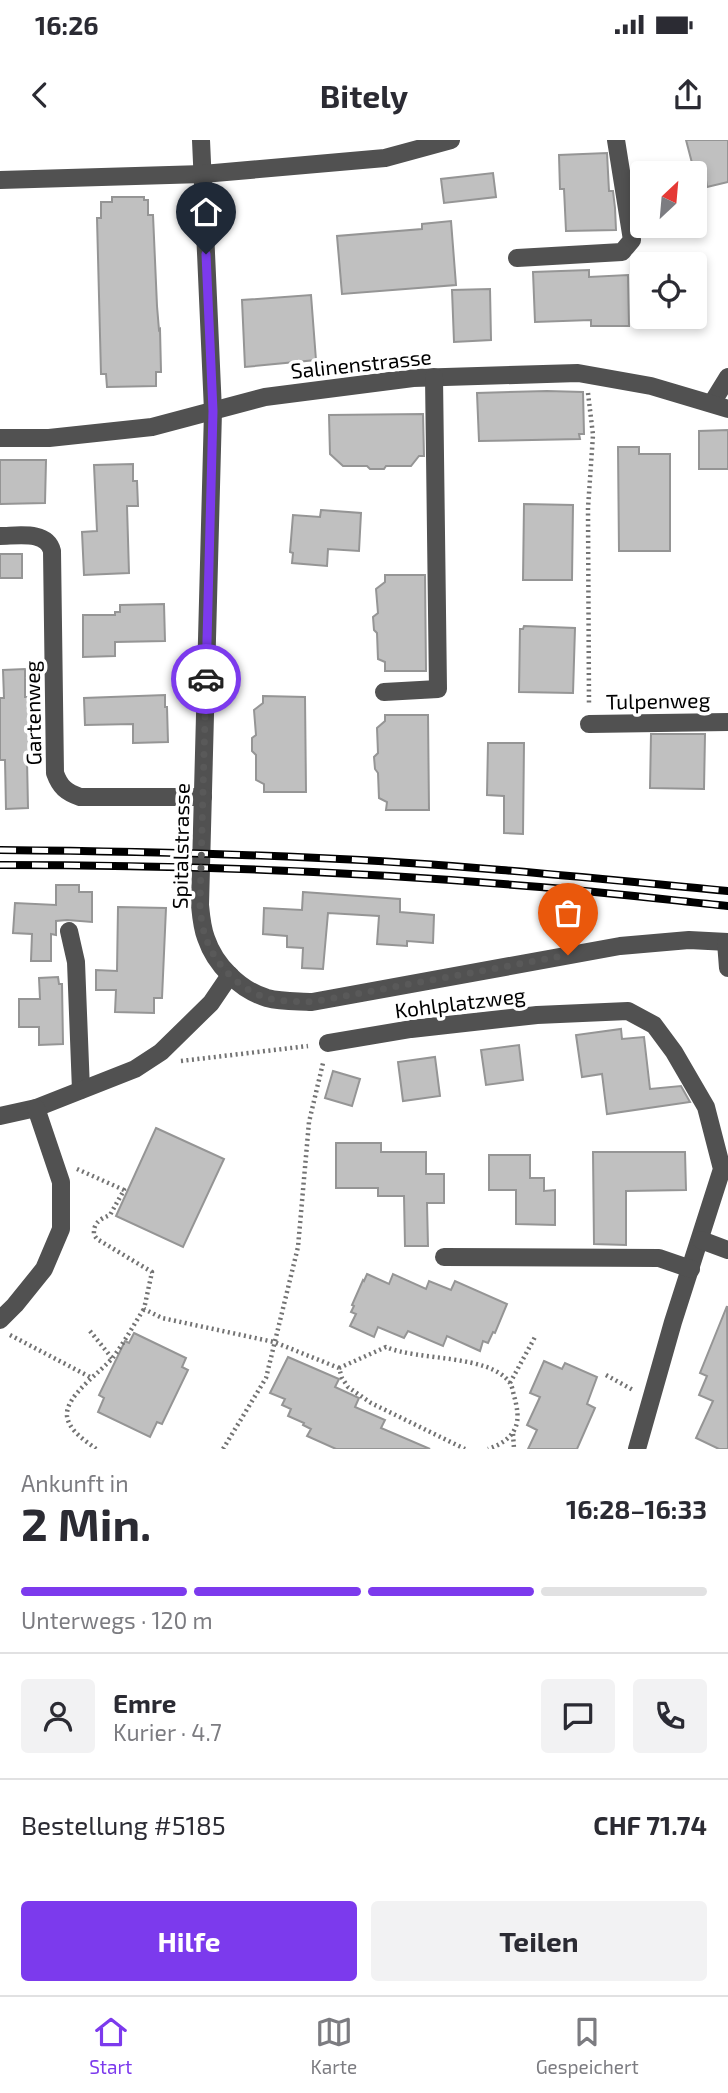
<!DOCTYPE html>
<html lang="de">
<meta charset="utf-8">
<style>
body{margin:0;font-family:"Exo 2",sans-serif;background:#f2f2f3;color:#2b2b33;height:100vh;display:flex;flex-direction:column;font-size:26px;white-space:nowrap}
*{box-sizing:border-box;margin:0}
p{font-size:23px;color:#7c7c81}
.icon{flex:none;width:38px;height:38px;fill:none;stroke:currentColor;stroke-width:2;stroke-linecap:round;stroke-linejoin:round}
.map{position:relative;height:1309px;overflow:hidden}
.details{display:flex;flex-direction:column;background:#fff;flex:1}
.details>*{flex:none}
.needle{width:46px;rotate:26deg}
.controls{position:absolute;left:630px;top:21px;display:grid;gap:14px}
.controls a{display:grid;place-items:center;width:77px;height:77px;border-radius:7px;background:#fff;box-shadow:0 4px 10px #0003;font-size:35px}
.pin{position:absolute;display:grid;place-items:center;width:60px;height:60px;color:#fff;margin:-72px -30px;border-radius:50% 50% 50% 0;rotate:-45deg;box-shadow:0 0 7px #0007}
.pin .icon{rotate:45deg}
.courier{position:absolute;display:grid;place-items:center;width:70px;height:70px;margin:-35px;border:5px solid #7c3aed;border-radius:50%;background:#fff;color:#222;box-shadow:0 2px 9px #0007}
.head em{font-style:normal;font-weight:700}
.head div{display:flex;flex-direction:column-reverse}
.head{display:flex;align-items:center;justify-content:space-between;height:119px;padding:0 21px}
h1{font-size:46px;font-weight:700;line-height:52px}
.bar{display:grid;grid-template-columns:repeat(4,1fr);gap:10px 7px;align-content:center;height:84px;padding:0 21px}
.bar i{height:9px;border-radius:5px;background:#e1e1e2}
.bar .active{background:#7c3aed}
.bar p{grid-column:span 4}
.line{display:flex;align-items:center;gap:18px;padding:0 21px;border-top:2px solid #e1e1e2}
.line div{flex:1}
.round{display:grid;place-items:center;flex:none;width:74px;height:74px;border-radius:7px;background:#f2f2f3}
.cta{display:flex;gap:14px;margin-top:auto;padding:14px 21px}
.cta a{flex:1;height:80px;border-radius:7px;background:#7c3aed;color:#fff;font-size:28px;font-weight:700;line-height:80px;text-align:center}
.cta a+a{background:#f2f2f3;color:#2b2b33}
.status{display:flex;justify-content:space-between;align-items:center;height:49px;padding:0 35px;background:#fff;direction:ltr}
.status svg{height:19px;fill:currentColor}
header{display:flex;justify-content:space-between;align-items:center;height:91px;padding:0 21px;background:#fff;font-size:32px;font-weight:700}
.menu{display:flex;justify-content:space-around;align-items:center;height:98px;border-top:2px solid #e1e1e2;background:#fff;font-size:19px;color:#7c7c81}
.menu a{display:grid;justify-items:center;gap:4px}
.menu .active{color:#7c3aed}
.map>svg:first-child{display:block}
.building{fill:#c0c0c0;stroke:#959595;stroke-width:2}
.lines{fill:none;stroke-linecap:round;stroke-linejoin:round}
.path{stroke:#737373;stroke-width:4.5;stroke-dasharray:2 3.5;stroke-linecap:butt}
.minor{stroke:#515151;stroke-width:18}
.rail-casing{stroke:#000;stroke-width:8}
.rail{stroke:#fff;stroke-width:5;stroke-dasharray:16;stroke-linecap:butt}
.done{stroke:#595959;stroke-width:7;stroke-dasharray:0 12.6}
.route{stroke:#7c3aed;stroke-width:9}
.labels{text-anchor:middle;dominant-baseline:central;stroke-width:7;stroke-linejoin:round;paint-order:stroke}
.street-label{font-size:21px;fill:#000;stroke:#fff}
</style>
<div class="status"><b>16:26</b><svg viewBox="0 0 49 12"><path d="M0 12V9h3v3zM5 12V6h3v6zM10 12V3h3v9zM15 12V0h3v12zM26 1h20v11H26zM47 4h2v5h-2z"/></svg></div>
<header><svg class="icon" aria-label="back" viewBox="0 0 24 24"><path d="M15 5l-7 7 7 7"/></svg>Bitely<svg class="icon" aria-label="share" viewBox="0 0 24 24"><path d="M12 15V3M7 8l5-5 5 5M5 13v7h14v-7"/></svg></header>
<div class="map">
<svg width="728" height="1309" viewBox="0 0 728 1309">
<rect width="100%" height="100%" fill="#fff"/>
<g class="building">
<polygon points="686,0 728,0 728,42 707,47 706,40 697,42"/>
<polygon points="607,13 609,51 613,51 615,68 616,90 566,91 564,49 560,49 559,15"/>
<polygon points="493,33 496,57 444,63 441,39"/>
<polygon points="112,57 144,57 144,60 148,60 148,75 153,75 157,166 159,190 160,189 161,232 156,232 156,246 107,247 106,234 101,234 97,78 101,78 101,62 112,62"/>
<polygon points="451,81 456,145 342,154 337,96 422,89 422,84"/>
<polygon points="589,130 589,137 628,135 629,186 591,186 591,180 535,182 533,132"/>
<polygon points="490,149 491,200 454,202 452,150"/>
<polygon points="311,155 316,220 245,227 242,160"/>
<polygon points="547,251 583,252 584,294 579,294 580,299 479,301 477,253"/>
<polygon points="423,274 424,316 419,316 411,326 386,326 384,329 370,329 367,326 343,326 330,314 329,275"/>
<polygon points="728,290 728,329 699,329 699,291"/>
<polygon points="618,307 639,307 639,314 670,314 670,411 619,411"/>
<polygon points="0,320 46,320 45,363 0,364"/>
<polygon points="133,324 133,341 137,341 138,366 127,366 129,433 84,435 82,392 97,391 94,325"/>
<polygon points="524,364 573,365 572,440 523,440"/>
<polygon points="321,370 361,373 359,411 328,409 327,426 292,423 293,413 290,412 293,375 320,377"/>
<rect x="0" y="414" width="22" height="24"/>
<polygon points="385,435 425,435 426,531 385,531 385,522 378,519 377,493 374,490 373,477 378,473 376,449 385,442"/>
<polygon points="164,464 165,501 115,502 115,516 83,517 83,475 115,475 115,472 120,472 120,465"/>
<polygon points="524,486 575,488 573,553 519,552 520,489 523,489"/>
<polygon points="25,529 25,557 34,557 35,581 33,581 33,619 27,619 28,668 6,669 5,620 0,620 0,558 4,558 3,530"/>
<polygon points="165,555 165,567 167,567 168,602 133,603 133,584 85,585 84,558"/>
<polygon points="263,556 305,557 306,652 264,652 264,644 256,640 256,615 252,611 252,598 256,595 254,570 263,563"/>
<polygon points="385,575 428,575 429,670 386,670 387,662 379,658 378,633 375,629 374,617 378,613 377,588 385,581"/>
<polygon points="651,594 705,594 704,649 650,648"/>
<polygon points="488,603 524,603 523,694 504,693 504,656 487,655"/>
<polygon points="56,745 79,745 79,752 92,752 92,782 67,780 56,781 56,795 51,794 51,821 31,821 32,794 13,793 15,763 56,765"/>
<polygon points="303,752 400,759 400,772 434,775 433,803 407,801 407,806 377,804 379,776 328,773 323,829 302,828 303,808 287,807 287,796 263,794 264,768 302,770"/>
<polygon points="118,767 166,768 162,858 154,858 154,873 115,872 116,850 96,850 96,830 117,831"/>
<polygon points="58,837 59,844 62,844 63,904 39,905 39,887 19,887 19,859 40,859 39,838"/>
<polygon points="621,889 622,899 644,897 650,949 681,946 690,962 607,974 602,934 582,937 576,895"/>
<polygon points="519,905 523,940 486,945 481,910"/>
<polygon points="435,917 440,956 403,961 398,922"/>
<polygon points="333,931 360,939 352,966 325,958"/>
<polygon points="156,988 224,1019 183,1107 116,1076"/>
<polygon points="336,1003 381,1003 381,1012 426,1012 426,1034 444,1034 444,1063 427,1063 428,1106 405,1106 404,1056 378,1056 378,1048 336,1048"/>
<polygon points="593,1012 685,1012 686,1050 626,1051 626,1105 594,1104"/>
<polygon points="489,1015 530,1015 530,1038 544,1038 544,1051 555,1050 555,1085 516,1084 516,1050 489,1050"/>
<polygon points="367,1134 389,1144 393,1134 426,1149 429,1141 451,1150 455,1141 507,1164 495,1193 493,1192 488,1203 483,1201 480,1211 447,1196 443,1206 408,1191 404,1198 378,1187 374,1197 350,1186 356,1174 351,1172 354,1166 352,1165 363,1140 364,1141"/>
<polygon points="727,1166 728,1309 719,1309 696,1298 713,1261 699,1255 707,1236 700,1233"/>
<polygon points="134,1193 186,1218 182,1227 188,1230 162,1284 157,1282 150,1297 98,1272 104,1258 99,1255 125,1201 129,1203"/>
<polygon points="288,1217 339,1239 335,1247 359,1258 355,1267 385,1280 381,1288 430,1309 336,1309 307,1296 311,1289 303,1285 304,1283 288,1276 291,1269 282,1265 285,1259 270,1253"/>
<polygon points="544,1221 562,1229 565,1223 597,1237 587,1264 595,1268 577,1309 528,1309 537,1290 527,1285 540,1257 530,1253"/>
</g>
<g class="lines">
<g class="path">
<polyline points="588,253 593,295 588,368 589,566"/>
<polyline points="181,921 308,906"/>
<path d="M 77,1029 L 124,1050 L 110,1075 C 100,1079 93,1083 94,1095 L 97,1099 L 152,1132 L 144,1169 L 162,1178 L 274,1202 L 339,1228 L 342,1238 L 348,1247 L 371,1263 L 465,1309"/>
<polyline points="90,1191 112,1218"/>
<polyline points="10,1195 92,1238"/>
<path d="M 339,1228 L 386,1207 C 418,1221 490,1214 510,1243 C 513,1248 513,1254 515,1259 C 517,1268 519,1277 516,1286 C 512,1298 500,1305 488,1309"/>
<polyline points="606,1235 633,1250"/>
<polyline points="510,1243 535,1197"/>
<polyline points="513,1294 514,1309"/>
<path d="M 96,1309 C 85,1300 69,1291 67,1276 C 65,1255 103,1231 114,1216 C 125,1201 134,1184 144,1169"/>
<polyline points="223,1309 266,1238 298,1107 309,982 323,923"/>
</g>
<g class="minor">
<path d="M 201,0 L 213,271 L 200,765 C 201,776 202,788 206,798 C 215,825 240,850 267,858 C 282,862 297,861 312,862 L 620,806 L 689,800 L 728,802"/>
<polyline points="0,40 203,34 385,18 451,0"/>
<polyline points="517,118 622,112 632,100 616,0"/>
<polyline points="712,263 728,237"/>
<polyline points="0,298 49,298 152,287 265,257 413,238 578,233 651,246 728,269"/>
<path d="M 0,396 C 17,396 47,390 52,411 L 55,633 C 60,647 66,652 80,657 L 203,657"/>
<polyline points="384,552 438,549 434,237"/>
<polyline points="589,584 728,582"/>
<polyline points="69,791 76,822 81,950"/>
<polyline points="726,802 728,828"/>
<polyline points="328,903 411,889 537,875 628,871 654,885 674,912 706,967 722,1029 673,1182 637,1309"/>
<polyline points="0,976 36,968 135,929 161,912 211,863 230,835"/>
<polyline points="701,1100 728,1110"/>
<polyline points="444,1117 659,1118 691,1129"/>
<polyline points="0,1180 15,1165 44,1129 61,1089 61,1042 36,968"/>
</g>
<g class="rail-casing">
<g id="rail">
<path d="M 0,710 C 107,711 213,713 319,718 C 456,724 592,738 728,751"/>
<path d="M 0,725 C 176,725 352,731 527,746 C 594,751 661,759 728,766"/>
</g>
</g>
<use href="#rail" class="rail"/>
</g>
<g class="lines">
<path class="done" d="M 206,539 L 200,765 C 201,776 202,788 206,798 C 215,825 240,850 267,858 C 282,862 297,861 312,862 L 568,815"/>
<polyline class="route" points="206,539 213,271 206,114"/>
</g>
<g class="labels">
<g class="street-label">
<text transform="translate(361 223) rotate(-6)">Salinenstrasse</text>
<text transform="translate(658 560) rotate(-1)">Tulpenweg</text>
<text transform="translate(32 573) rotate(-91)">Gartenweg</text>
<text transform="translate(180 706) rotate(-89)">Spitalstrasse</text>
<text transform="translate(460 862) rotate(-7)">Kohlplatzweg</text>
</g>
</g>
</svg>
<div class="controls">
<a><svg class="needle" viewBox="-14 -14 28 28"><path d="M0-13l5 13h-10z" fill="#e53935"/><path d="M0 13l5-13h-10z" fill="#7c7c81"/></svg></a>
<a><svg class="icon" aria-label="locate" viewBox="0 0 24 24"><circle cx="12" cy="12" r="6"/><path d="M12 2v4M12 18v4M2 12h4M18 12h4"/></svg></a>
</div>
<div class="pin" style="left:568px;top:815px;background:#ea580c"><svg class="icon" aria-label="bag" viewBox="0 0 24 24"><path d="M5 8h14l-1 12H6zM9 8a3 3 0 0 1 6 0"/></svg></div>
<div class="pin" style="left:206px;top:114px;background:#1f2937"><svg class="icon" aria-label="home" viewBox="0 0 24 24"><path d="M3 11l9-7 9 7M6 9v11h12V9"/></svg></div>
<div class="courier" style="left:206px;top:539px"><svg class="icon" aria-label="car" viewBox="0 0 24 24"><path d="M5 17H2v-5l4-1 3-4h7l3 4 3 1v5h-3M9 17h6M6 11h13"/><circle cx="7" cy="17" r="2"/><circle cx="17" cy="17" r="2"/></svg></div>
</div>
<section class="details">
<div class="head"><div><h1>2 Min.</h1><p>Ankunft in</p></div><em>16:28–16:33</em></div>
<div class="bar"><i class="active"></i><i class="active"></i><i class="active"></i><i></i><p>Unterwegs · 120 m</p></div>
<div class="line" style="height:126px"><a class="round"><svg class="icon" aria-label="person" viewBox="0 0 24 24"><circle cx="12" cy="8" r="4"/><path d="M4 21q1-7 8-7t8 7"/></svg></a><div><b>Emre</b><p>Kurier · 4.7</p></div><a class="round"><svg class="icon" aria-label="chat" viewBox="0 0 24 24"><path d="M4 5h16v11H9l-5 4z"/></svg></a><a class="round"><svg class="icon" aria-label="phone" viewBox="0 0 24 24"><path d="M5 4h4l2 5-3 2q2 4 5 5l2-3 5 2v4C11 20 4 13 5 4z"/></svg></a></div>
<div class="line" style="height:91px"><div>Bestellung #5185</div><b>CHF 71.74</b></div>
<div class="cta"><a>Hilfe</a><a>Teilen</a></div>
</section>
<nav class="menu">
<a class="active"><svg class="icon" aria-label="home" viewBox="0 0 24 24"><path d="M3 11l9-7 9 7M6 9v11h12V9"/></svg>Start</a>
<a><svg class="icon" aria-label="map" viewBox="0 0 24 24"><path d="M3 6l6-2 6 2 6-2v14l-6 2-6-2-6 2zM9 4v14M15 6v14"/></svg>Karte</a>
<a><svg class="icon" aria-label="saved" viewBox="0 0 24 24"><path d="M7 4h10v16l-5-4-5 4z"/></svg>Gespeichert</a>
</nav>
